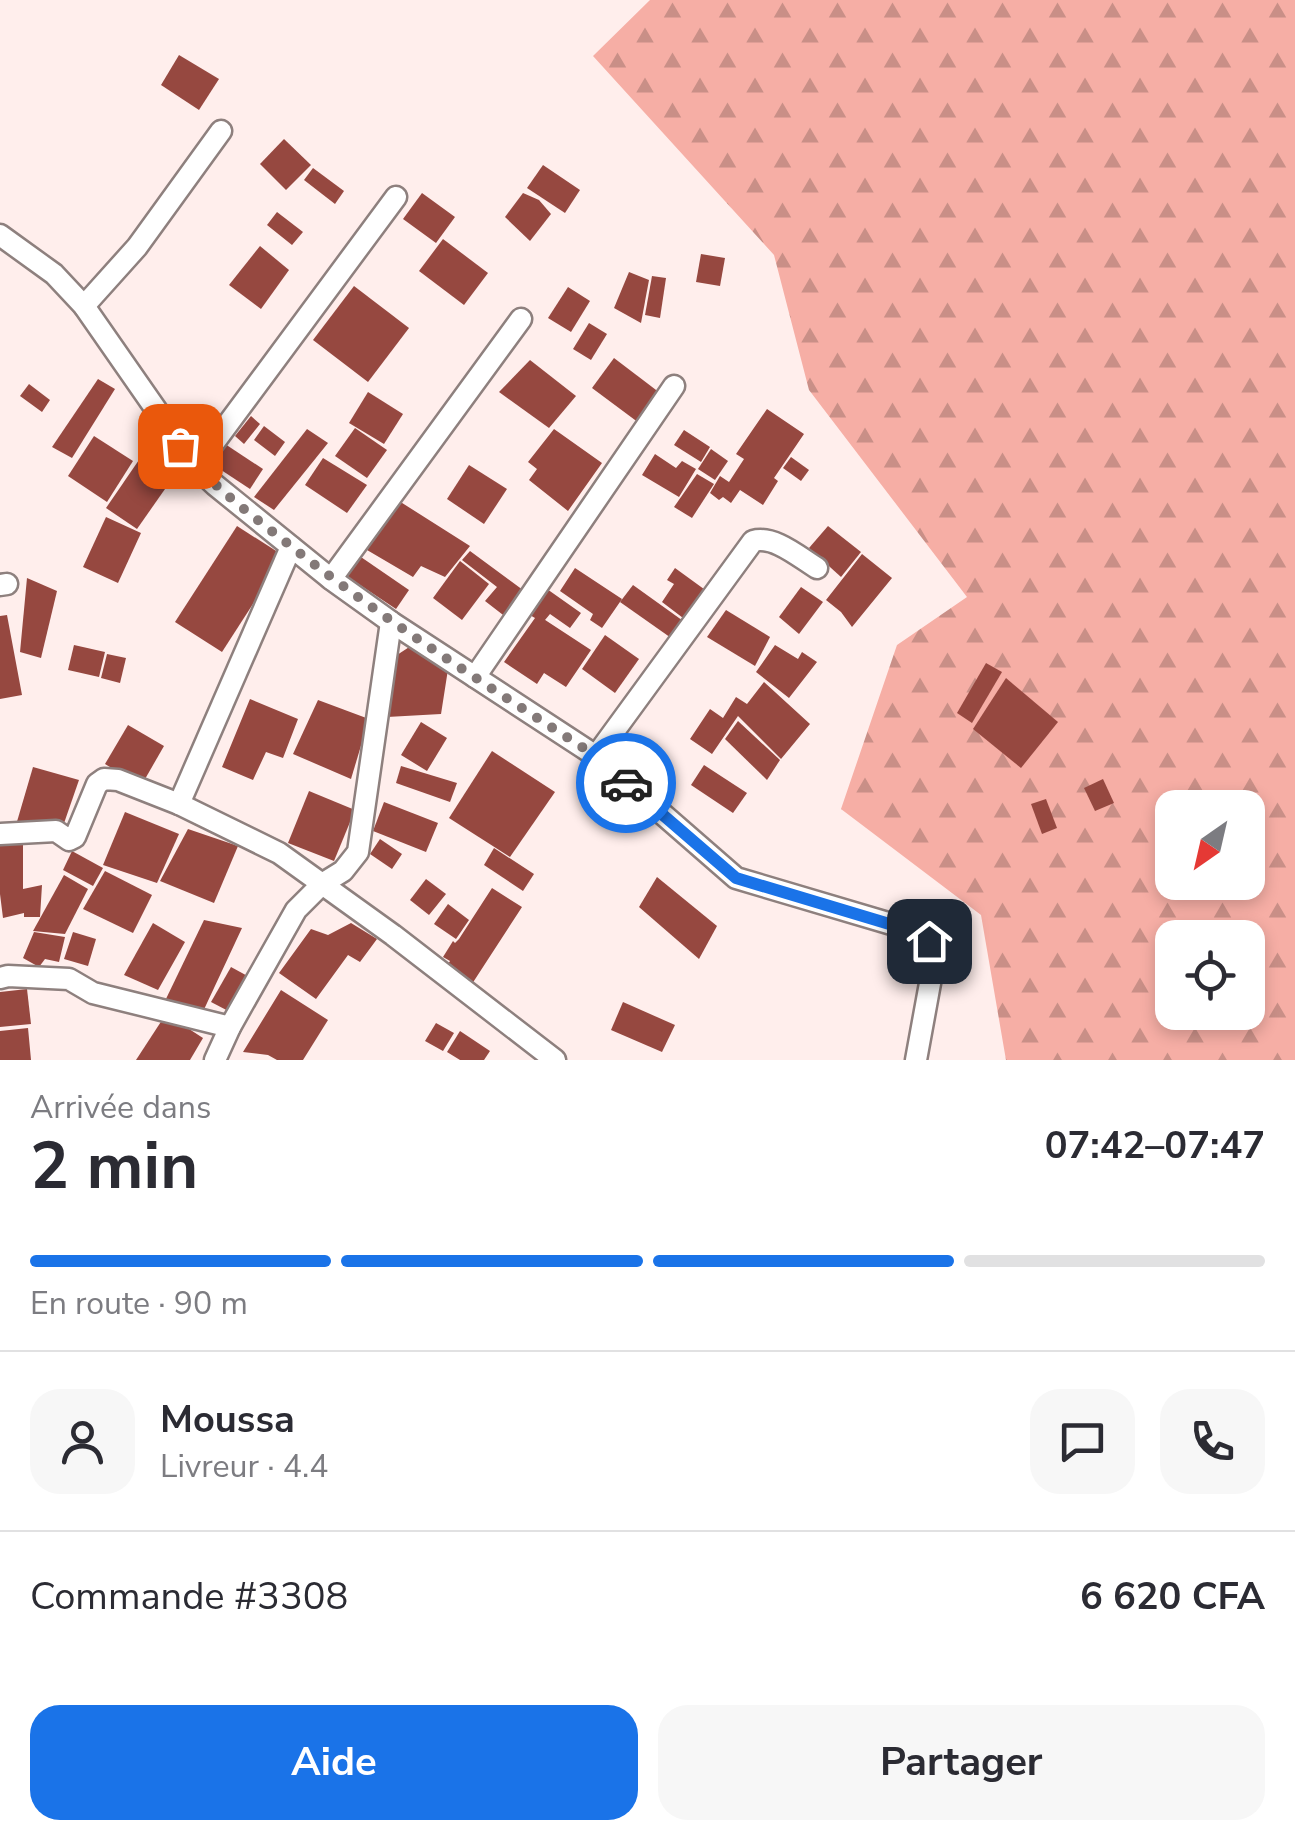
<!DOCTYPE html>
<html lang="fr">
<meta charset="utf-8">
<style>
body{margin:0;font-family:"Nunito Sans",sans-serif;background:#f7f7f7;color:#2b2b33;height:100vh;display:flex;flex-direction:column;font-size:38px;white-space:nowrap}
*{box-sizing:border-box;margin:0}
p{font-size:32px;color:#7c7c81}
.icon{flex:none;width:55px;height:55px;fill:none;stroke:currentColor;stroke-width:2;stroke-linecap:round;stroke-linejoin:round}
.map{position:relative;height:1060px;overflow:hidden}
.sheet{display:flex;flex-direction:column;background:#fff;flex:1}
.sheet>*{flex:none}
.needle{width:65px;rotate:214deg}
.fabs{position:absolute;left:1155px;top:790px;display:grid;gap:20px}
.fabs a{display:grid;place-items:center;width:110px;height:110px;border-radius:20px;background:#fff;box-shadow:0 5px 15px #0003;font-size:50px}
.pin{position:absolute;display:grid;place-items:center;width:85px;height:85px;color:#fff;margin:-42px;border-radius:20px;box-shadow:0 5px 15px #0006}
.courier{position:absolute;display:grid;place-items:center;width:100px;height:100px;margin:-50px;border:8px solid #1a73e8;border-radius:50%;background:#fff;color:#222;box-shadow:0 2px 12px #0007}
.summary em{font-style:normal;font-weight:700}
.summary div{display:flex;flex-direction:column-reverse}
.summary{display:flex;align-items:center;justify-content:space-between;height:170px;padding:0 30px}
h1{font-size:65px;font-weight:700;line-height:75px}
.bar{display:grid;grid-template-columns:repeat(4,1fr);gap:15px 10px;align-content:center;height:120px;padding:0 30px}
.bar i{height:12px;border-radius:8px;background:#e1e1e2}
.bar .on{background:#1a73e8}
.bar p{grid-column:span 4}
.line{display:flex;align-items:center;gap:25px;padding:0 30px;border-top:2px solid #e1e1e2}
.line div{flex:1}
.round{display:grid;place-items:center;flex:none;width:105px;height:105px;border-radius:30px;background:#f7f7f7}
.action{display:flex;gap:20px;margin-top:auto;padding:20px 30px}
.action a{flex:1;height:115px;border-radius:30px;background:#1a73e8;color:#fff;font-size:40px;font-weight:700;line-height:115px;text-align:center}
.action a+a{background:#f7f7f7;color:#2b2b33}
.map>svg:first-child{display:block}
.forest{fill:url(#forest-firs);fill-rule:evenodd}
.building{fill:#964840}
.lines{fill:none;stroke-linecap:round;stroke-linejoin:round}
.minor-casing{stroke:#8e807e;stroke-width:25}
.minor{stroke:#fff;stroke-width:20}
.done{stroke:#837978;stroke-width:10;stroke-dasharray:0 18}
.route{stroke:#1a73e8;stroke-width:12}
</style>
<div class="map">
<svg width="1295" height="1060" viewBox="0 0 1295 1060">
<defs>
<pattern id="forest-firs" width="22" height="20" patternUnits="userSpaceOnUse" patternTransform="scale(2.5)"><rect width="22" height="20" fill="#f6aea5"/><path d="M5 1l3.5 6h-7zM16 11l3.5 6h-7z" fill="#c98f87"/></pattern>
</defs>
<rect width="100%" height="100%" fill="#ffeeec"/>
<path class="forest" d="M 650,0 L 1295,0 L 1295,1060 L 1006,1060 L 981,915 L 841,809 L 897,645 L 967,597 L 809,390 L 774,255 L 593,56 ZM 1172,808 L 1248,808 L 1248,882 L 1172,882 ZM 1172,938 L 1248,938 L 1248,1012 L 1172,1012 Z"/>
<g class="building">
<polygon points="179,55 219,79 199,110 161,85"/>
<polygon points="284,139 311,165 286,190 260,164"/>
<polygon points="543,165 580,190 565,213 527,188"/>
<polygon points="313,168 344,191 335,204 304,180"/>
<polygon points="422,193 455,217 436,243 403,219"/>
<polygon points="523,193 539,200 551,214 530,241 505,217"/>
<polygon points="277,212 303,232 292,245 267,225"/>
<polygon points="443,239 488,273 464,305 419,271"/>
<polygon points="260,246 289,270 261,309 229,285"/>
<polygon points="701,254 725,258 720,286 696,282"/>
<polygon points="629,272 649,280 641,323 614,308"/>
<polygon points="652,276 666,278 660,318 645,315"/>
<polygon points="354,286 409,328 368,382 313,340"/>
<polygon points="568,287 590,301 571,332 548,318"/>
<polygon points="589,323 607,334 591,360 573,349"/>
<polygon points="614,358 660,393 639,423 592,388"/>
<polygon points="530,360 576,396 549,428 499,392"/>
<polygon points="98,379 115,389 72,458 52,447"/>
<polygon points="29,384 50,400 42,412 20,396"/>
<polygon points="368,392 403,414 384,444 349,423"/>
<polygon points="767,409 804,434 774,478 778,481 763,505 740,490 731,503 723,497 719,500 710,493 720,476 729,482 744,459 736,454"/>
<polygon points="251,416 260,424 244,444 235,436"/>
<polygon points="264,426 285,442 275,456 254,440"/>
<polygon points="355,428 387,450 367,478 335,456"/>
<polygon points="307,429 328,443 274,510 254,497"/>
<polygon points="554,429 602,463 568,511 529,480 537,469 528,462"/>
<polygon points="684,430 710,447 701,462 674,445"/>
<polygon points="94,436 133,461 107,502 68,476"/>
<polygon points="222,442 263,469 250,489 209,462"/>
<polygon points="711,449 728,461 715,480 698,469"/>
<polygon points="655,454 676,468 682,461 696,469 679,497 642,475"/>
<polygon points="141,457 172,479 137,529 106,508"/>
<polygon points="791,457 809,470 801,481 783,468"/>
<polygon points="323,458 367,485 347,513 305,485"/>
<polygon points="469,465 507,489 484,524 447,499"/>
<polygon points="697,474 714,484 692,518 674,507"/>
<polygon points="399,501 470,546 445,577 421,566 413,577 367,550"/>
<polygon points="106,517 141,533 118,583 83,567"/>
<polygon points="237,526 284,556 222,652 175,622"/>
<polygon points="828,526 861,552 841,577 809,548"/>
<polygon points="470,551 527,593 507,618 485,601 497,587 462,560"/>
<polygon points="862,554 892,578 852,627 841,612 826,600"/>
<polygon points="358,555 409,590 396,609 345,575"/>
<polygon points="460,561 489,584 462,620 433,598"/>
<polygon points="575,568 622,599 602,628 590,620 593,614 560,591"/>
<polygon points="675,568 708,592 687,621 662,602 674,584 667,580"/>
<polygon points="27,578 57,591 41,658 20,652"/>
<polygon points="633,585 686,623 674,640 620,602"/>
<polygon points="801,587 823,602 799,634 779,617"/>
<polygon points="547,589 581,613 570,628 550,614 545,620 536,614 591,650 566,687 544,673 537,684 504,662 535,618 528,614"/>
<polygon points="726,610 770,637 755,666 707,637"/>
<polygon points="7,615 22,695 0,699 0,616"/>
<polygon points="605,635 639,659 615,693 582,669"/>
<polygon points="426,636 451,650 441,714 387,717 397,655"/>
<polygon points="74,645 105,652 99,677 68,670"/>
<polygon points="775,645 798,659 802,652 817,662 789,698 756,672"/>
<polygon points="107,654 126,658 120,683 101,678"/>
<polygon points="986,663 1002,672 972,723 957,713"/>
<polygon points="1006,678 1058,722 1021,768 973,729"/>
<polygon points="764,682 810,724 781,759 738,716 712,754 690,739 710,709 723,718 736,697 747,704"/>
<polygon points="250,699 298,719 283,758 266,752 253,780 222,767"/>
<polygon points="318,700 369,719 351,779 293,754"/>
<polygon points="738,721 780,760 767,780 725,739"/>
<polygon points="421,722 447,738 427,771 401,755"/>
<polygon points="128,725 164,746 141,786 105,764"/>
<polygon points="492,751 555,792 510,857 449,818"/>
<polygon points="704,765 747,793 733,813 691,785"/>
<polygon points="401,766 457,783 450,802 396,783"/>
<polygon points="33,767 79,780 62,829 16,825"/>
<polygon points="1103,779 1114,803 1095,811 1084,788"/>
<polygon points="309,791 355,810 334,861 288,843"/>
<polygon points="1046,799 1057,828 1042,834 1031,804"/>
<polygon points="384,802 438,823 426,852 373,831"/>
<polygon points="125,812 179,834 157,883 103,865"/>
<polygon points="188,829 238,846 214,903 160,881"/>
<polygon points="23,834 23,889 42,885 40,917 24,917 24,913 3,918 0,894 0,839"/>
<polygon points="380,839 402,854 392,869 370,854"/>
<polygon points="494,848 534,874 523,891 484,865"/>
<polygon points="72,851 103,868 93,886 63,870"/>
<polygon points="105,871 152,895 133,933 83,909"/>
<polygon points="64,875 88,889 65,934 33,931"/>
<polygon points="657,877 717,926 699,959 639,907"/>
<polygon points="426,879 446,894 429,915 410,900"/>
<polygon points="492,888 522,907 470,987 444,971 450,961 443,957 453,941 455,943 459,939"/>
<polygon points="448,904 469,920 456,939 434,924"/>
<polygon points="204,920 242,928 200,1018 164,1003"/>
<polygon points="153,923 185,942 158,990 124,975"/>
<polygon points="351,923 377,939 360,962 348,955 316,999 279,973 311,929 328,935"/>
<polygon points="34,932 65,937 59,962 45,959 39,967 23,958"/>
<polygon points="73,932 96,939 88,966 64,959"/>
<polygon points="231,967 253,979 234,1014 211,1002"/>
<polygon points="27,989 31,1024 0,1027 0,992"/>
<polygon points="281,990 328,1020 303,1060 277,1060 268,1055 243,1052"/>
<polygon points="623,1002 675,1025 662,1052 611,1030"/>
<polygon points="166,1014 203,1038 190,1060 136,1060"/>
<polygon points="436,1023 454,1033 443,1051 425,1041"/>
<polygon points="28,1028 31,1060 0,1060 0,1031"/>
<polygon points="460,1031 490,1051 484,1060 460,1060 447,1052"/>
</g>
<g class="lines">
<g class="minor-casing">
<g id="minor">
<polyline points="0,235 54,274 84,306 196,467 215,485 331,579 391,622 596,756 736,878 915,931 929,941 935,956 916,1060"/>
<polyline points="84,306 137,247 221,131"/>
<polyline points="196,467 396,197"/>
<polyline points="331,579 521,319"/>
<polyline points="0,585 7,584"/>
<polyline points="475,677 674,386"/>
<path d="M 596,756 L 753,541 C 774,535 799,557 817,568"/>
<polyline points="179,804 291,547"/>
<polyline points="0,834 56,831 69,840 75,837 97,784 104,779 118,780 179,804 279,853 393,935 555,1060"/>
<polyline points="0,978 8,976 69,979 93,993 230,1027"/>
<polyline points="215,1060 230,1027 296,910 322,884 343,871 358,852 391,622"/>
</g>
</g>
<use href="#minor" class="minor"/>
</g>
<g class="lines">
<path class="done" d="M 180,446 C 210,485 249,513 287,543 C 386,622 491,688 596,756 L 626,783"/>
<polyline class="route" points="626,783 736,878 916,932 929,941"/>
</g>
</svg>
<div class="fabs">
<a><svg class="needle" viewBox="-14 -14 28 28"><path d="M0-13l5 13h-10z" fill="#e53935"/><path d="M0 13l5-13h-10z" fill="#7c7c81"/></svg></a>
<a><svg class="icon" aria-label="locate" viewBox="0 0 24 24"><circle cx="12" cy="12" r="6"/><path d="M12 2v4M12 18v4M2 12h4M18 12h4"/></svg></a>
</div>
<div class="pin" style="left:180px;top:446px;background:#ea580c"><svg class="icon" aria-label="bag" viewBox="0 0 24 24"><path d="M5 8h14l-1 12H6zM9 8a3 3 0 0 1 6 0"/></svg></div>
<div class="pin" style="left:929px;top:941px;background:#1f2937"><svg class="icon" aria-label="home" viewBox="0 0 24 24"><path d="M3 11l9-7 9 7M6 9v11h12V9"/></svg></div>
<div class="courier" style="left:626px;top:783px"><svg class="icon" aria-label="car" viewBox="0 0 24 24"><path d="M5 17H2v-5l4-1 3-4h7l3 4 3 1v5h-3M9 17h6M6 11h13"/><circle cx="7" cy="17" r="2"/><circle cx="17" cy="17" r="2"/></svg></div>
</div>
<section class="sheet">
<div class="summary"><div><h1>2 min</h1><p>Arrivée dans</p></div><em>07:42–07:47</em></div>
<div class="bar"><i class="on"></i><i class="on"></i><i class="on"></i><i></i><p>En route · 90 m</p></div>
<div class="line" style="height:180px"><a class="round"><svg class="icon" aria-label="person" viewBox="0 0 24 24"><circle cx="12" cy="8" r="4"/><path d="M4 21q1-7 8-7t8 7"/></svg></a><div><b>Moussa</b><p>Livreur · 4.4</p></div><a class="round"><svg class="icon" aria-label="chat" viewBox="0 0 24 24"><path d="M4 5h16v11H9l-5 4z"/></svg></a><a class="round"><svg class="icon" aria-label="phone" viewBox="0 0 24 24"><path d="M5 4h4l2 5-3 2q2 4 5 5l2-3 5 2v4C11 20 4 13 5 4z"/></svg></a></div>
<div class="line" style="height:130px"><div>Commande #3308</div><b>6 620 CFA</b></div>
<div class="action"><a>Aide</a><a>Partager</a></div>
</section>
